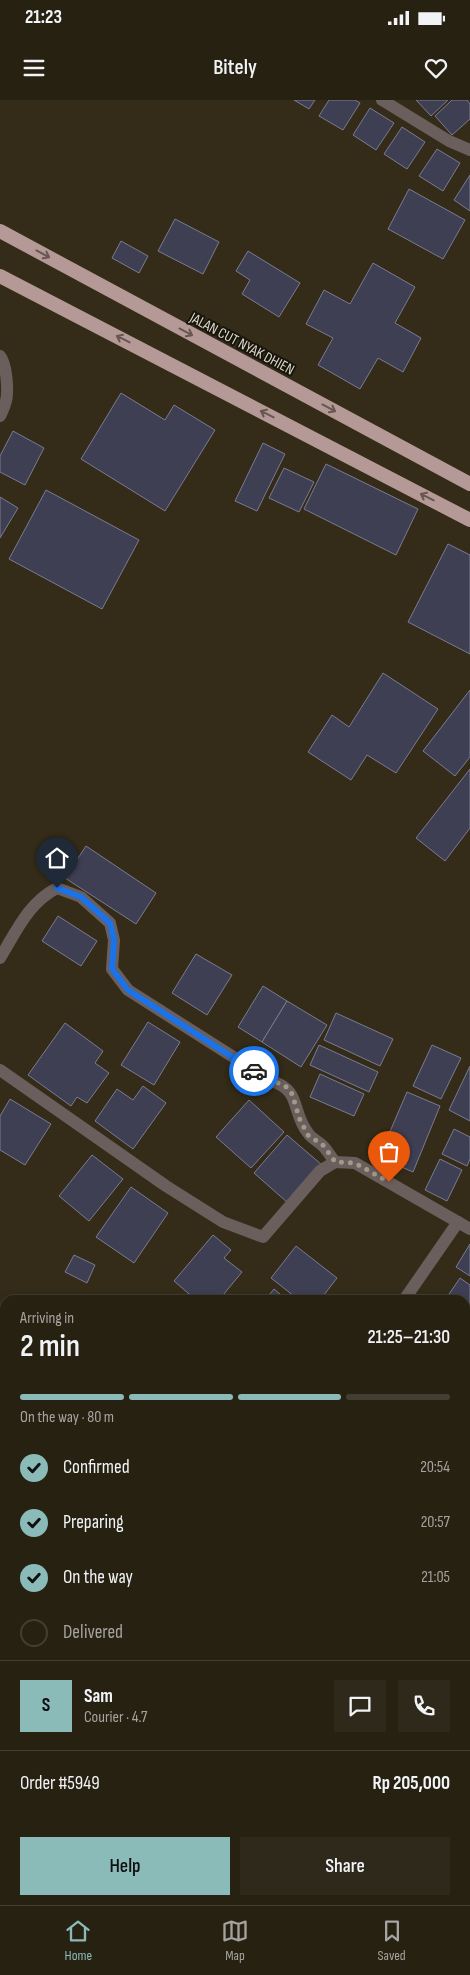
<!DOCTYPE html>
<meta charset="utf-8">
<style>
body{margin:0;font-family:"Sofia Sans Condensed",sans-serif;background:#2f291b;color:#f1f3f6;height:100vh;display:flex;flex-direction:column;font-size:19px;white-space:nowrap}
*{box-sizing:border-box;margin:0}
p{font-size:16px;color:#a4a39f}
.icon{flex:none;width:28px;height:28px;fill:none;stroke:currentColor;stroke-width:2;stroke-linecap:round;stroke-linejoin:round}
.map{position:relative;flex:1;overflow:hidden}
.panel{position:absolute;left:0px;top:1195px;width:470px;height:610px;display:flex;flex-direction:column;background:#272112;border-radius:15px 15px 0 0;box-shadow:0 2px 8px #0003,0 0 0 1px #433e32}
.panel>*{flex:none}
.pin{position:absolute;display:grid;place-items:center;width:42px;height:42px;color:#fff;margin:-51px -21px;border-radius:50% 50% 50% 0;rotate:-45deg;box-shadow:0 0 5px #0007}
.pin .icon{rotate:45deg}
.courier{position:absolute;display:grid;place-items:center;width:50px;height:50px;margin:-25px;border:4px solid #1a73e8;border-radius:50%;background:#fff;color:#222;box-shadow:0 1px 6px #0007}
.overview em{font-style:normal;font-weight:600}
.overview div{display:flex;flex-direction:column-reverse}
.overview{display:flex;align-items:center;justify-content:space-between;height:85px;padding:0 20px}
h1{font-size:32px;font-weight:600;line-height:38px}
.bar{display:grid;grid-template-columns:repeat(4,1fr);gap:8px 5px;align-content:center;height:60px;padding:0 20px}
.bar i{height:6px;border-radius:4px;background:#433e32}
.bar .on{background:#8bbbb9}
.bar p{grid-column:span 4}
.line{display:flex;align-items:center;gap:12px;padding:0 20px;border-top:1px solid #433e32}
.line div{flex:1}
.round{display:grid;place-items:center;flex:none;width:52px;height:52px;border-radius:0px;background:#2f291b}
ol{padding:0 20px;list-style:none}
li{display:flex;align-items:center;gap:15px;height:55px}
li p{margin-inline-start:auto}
li .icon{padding:5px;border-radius:50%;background:#8bbbb9;color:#111;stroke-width:4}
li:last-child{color:#a4a39f}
li i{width:28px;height:28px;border:2px solid #433e32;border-radius:50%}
.cta{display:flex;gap:10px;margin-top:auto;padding:10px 20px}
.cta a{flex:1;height:58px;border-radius:0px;background:#8bbbb9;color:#111;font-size:20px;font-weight:600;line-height:58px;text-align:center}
.cta a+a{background:#2f291b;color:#f1f3f6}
.status{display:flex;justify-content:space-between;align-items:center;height:35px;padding:0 25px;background:#272112;direction:ltr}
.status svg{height:14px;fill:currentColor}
header{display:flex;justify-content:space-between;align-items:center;height:65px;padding:0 20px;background:#272112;font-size:22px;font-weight:600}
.dock{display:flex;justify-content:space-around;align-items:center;height:70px;border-top:1px solid #433e32;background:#272112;font-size:14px;color:#a4a39f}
.dock a{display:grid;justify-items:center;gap:2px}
.dock .on{color:#8bbbb9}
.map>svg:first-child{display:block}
.building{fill:#3e3f53;stroke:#7a7b92}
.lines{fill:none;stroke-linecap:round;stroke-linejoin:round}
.minor{stroke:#6b5f5d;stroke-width:12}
.trunk{stroke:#b49996;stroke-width:14}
.oneway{stroke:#665751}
.done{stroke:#a09a8a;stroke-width:5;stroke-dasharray:0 9}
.route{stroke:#1a73e8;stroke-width:6}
.labels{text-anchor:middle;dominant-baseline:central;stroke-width:4;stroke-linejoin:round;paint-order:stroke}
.street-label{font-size:15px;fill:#dad5c8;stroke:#18150c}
</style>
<div class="status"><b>21:23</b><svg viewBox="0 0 49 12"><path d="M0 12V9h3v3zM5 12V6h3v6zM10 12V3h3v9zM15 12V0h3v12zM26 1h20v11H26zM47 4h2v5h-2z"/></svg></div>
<header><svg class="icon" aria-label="menu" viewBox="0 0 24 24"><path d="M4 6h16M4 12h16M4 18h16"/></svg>Bitely<svg class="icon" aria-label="heart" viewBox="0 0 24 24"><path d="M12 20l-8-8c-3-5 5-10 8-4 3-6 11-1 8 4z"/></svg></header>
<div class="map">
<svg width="470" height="1805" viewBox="0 0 470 1805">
<rect width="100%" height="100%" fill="#342c18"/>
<g class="building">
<polygon points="294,0 315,0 309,9"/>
<polygon points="329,0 355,0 360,3 343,30 319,16"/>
<polygon points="416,0 448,0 431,16"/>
<polygon points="452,0 467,0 470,4 470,19 452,35 435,16"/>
<polygon points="370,8 394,23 376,50 353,35"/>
<polygon points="402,27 425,42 407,69 384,54"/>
<polygon points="437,49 460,63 443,91 419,76"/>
<polygon points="470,75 470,111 454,100"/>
<polygon points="409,89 465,120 443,159 388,129"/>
<polygon points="175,119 219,142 203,174 158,151"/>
<polygon points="121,141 148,156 139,173 112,158"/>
<polygon points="248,151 300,183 279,217 242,194 250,180 236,171"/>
<polygon points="373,163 415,187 395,223 421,238 403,272 378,258 360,289 318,265 333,238 306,224 324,190 350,204"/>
<polygon points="121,293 165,320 174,305 215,330 165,411 81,359"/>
<polygon points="13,331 44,348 25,385 0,372 0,356"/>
<polygon points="263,343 285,354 257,411 235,401"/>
<polygon points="326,364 418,409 396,455 304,409"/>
<polygon points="284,368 314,382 299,412 269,398"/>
<polygon points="46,390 139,440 102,509 9,459"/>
<polygon points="0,397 18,408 0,438"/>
<polygon points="448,444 470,455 470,554 408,522"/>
<polygon points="383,573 438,609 396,673 367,655 351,680 308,652 332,615 349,627"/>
<polygon points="470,590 470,657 455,676 423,651"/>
<polygon points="470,669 470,728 445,761 416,738"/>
<polygon points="86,746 156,793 136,824 65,778"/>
<polygon points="58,816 97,841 81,866 42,841"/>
<polygon points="196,854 232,875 207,915 172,893"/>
<polygon points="263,886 287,901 262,942 238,927"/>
<polygon points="287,901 327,925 301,967 262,942"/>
<polygon points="336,913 393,939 380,966 324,940"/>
<polygon points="148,922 180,942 154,985 121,965"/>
<polygon points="65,923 103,951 95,963 109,973 87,1003 77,997 71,1006 28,975"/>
<polygon points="319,945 378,972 369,992 310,965"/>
<polygon points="432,945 461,958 441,999 413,986"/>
<polygon points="470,966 470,1021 449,1010"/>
<polygon points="320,974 364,994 354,1016 310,997"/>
<polygon points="143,986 166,1003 133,1049 95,1021 117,989 133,1000"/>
<polygon points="407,992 440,1006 413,1072 379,1057"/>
<polygon points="10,999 51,1024 25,1065 0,1050 0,1016"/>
<polygon points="249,1000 284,1032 251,1068 216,1037"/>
<polygon points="454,1029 470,1037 470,1059 467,1066 442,1054"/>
<polygon points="287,1035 322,1065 288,1103 254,1073"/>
<polygon points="92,1055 123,1079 89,1121 59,1096"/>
<polygon points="440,1059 462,1070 447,1101 425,1090"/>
<polygon points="131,1087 168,1113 134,1163 96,1137"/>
<polygon points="213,1135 231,1150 224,1158 242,1172 219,1200 196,1200 174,1181"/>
<polygon points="470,1144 470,1176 456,1167"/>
<polygon points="296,1146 337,1178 320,1200 299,1200 271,1178"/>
<polygon points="74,1155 95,1165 87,1183 65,1172"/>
<polygon points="460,1178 470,1185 470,1223 467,1226 465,1225 465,1200 445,1200"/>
<polygon points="274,1189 287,1200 265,1200"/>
<polygon points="465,1230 470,1234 469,1266 465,1264"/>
<polygon points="470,1284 470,1307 465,1304 465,1292"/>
<polygon points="465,1310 470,1314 470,1333 465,1330"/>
<polygon points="470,1419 470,1443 465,1440 465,1427"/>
<polygon points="465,1448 470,1451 470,1507 465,1504"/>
<polygon points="1,1486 5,1488 5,1517 0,1524"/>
<polygon points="465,1510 470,1513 470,1525 465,1533"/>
<polygon points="5,1523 5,1560 3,1562 0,1560 0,1530"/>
<polygon points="0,1610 5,1614 5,1621 0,1628"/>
<polygon points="5,1631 5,1671 0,1678 0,1638"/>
<polygon points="5,1735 5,1782 0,1778 0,1741"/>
<polygon points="0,1786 5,1790 5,1800 18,1801 15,1805 0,1805"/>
<polygon points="465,1795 470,1797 470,1805 445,1805 448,1800 465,1800"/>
<polygon points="48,1800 79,1800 85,1805 44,1805"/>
<polygon points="223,1800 269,1800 266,1805 219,1805"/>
<polygon points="277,1800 299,1800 307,1805 274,1805"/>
<polygon points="342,1800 387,1800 385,1805 344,1805 341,1803"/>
<polygon points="411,1800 443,1800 440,1805 409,1805"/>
</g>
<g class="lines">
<g class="minor">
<polyline points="382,0 449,41 470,50"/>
<path d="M 0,256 C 7,264 9,295 5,304 C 4,308 2,312 0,316"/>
<path d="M 0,858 C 16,832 28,803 57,788 L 81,797 L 110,823 L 114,840 L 112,869 L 128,890 L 271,981 C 302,990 291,1012 308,1033 C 312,1039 318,1041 323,1046 C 327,1050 331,1057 335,1062"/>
<polyline points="0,970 166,1086 223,1122 263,1137 320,1071 335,1062 355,1063 470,1129"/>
<polyline points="404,1200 458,1122"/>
<polyline points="465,1393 470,1383"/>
<polyline points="0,1576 5,1580"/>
<polyline points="0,1705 5,1699"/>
<polyline points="185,1805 186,1800"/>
<polyline points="392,1805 394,1800"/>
</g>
<g class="trunk">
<polyline points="0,131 470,384"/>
<polyline points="0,176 470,420"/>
</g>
</g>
<defs><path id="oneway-shaft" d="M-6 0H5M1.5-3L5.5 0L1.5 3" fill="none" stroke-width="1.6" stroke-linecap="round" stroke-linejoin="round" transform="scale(1.25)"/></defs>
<g class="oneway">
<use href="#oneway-shaft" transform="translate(43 154) rotate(28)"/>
<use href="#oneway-shaft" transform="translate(186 232) rotate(28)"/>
<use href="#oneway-shaft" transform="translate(123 239) rotate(-153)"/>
<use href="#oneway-shaft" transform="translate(329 308) rotate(28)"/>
<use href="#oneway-shaft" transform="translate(267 314) rotate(-153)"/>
<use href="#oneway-shaft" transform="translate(427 397) rotate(-153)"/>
</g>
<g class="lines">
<polyline class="done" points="254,971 271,981 282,984 288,988 292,994 300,1020 308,1035 324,1046 335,1062 355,1063 389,1082"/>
<polyline class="route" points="57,788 81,797 110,823 114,840 112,869 128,890 254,971"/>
</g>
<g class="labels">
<g class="street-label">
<text transform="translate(242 244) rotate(28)">JALAN CUT NYAK DHIEN</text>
</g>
</g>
</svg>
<div class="pin" style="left:389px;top:1082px;background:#ea580c"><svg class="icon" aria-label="bag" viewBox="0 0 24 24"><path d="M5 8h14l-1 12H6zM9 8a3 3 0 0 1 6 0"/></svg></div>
<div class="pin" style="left:57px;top:788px;background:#1f2937"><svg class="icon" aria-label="home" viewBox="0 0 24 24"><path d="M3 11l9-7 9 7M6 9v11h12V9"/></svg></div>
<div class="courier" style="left:254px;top:971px"><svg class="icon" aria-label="car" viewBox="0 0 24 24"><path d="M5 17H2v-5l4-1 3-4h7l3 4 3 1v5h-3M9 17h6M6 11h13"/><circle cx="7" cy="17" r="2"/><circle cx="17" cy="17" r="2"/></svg></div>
<section class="panel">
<div class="overview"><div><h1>2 min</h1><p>Arriving in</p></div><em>21:25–21:30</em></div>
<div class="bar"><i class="on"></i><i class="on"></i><i class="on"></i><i></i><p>On the way · 80 m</p></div>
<ol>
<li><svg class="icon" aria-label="check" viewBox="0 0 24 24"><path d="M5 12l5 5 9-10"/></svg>Confirmed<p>20:54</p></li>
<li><svg class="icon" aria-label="check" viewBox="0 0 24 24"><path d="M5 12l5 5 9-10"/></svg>Preparing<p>20:57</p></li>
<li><svg class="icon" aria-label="check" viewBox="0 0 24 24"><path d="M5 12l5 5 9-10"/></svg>On the way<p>21:05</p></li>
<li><i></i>Delivered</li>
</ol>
<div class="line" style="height:90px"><b class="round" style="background:#8bbbb9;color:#111">S</b><div><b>Sam</b><p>Courier · 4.7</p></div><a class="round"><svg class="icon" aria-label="chat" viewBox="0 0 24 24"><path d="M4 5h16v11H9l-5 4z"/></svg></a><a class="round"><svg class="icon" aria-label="phone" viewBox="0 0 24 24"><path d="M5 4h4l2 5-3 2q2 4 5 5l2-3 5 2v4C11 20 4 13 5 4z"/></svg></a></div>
<div class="line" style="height:65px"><div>Order #5949</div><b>Rp 205,000</b></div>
<div class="cta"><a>Help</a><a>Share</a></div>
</section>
</div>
<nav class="dock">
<a class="on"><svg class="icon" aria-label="home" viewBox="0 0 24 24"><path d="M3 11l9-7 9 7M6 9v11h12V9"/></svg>Home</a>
<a><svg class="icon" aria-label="map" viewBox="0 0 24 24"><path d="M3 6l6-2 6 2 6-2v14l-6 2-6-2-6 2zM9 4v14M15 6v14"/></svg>Map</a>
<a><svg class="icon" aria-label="saved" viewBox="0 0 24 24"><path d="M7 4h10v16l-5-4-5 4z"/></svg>Saved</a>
</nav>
